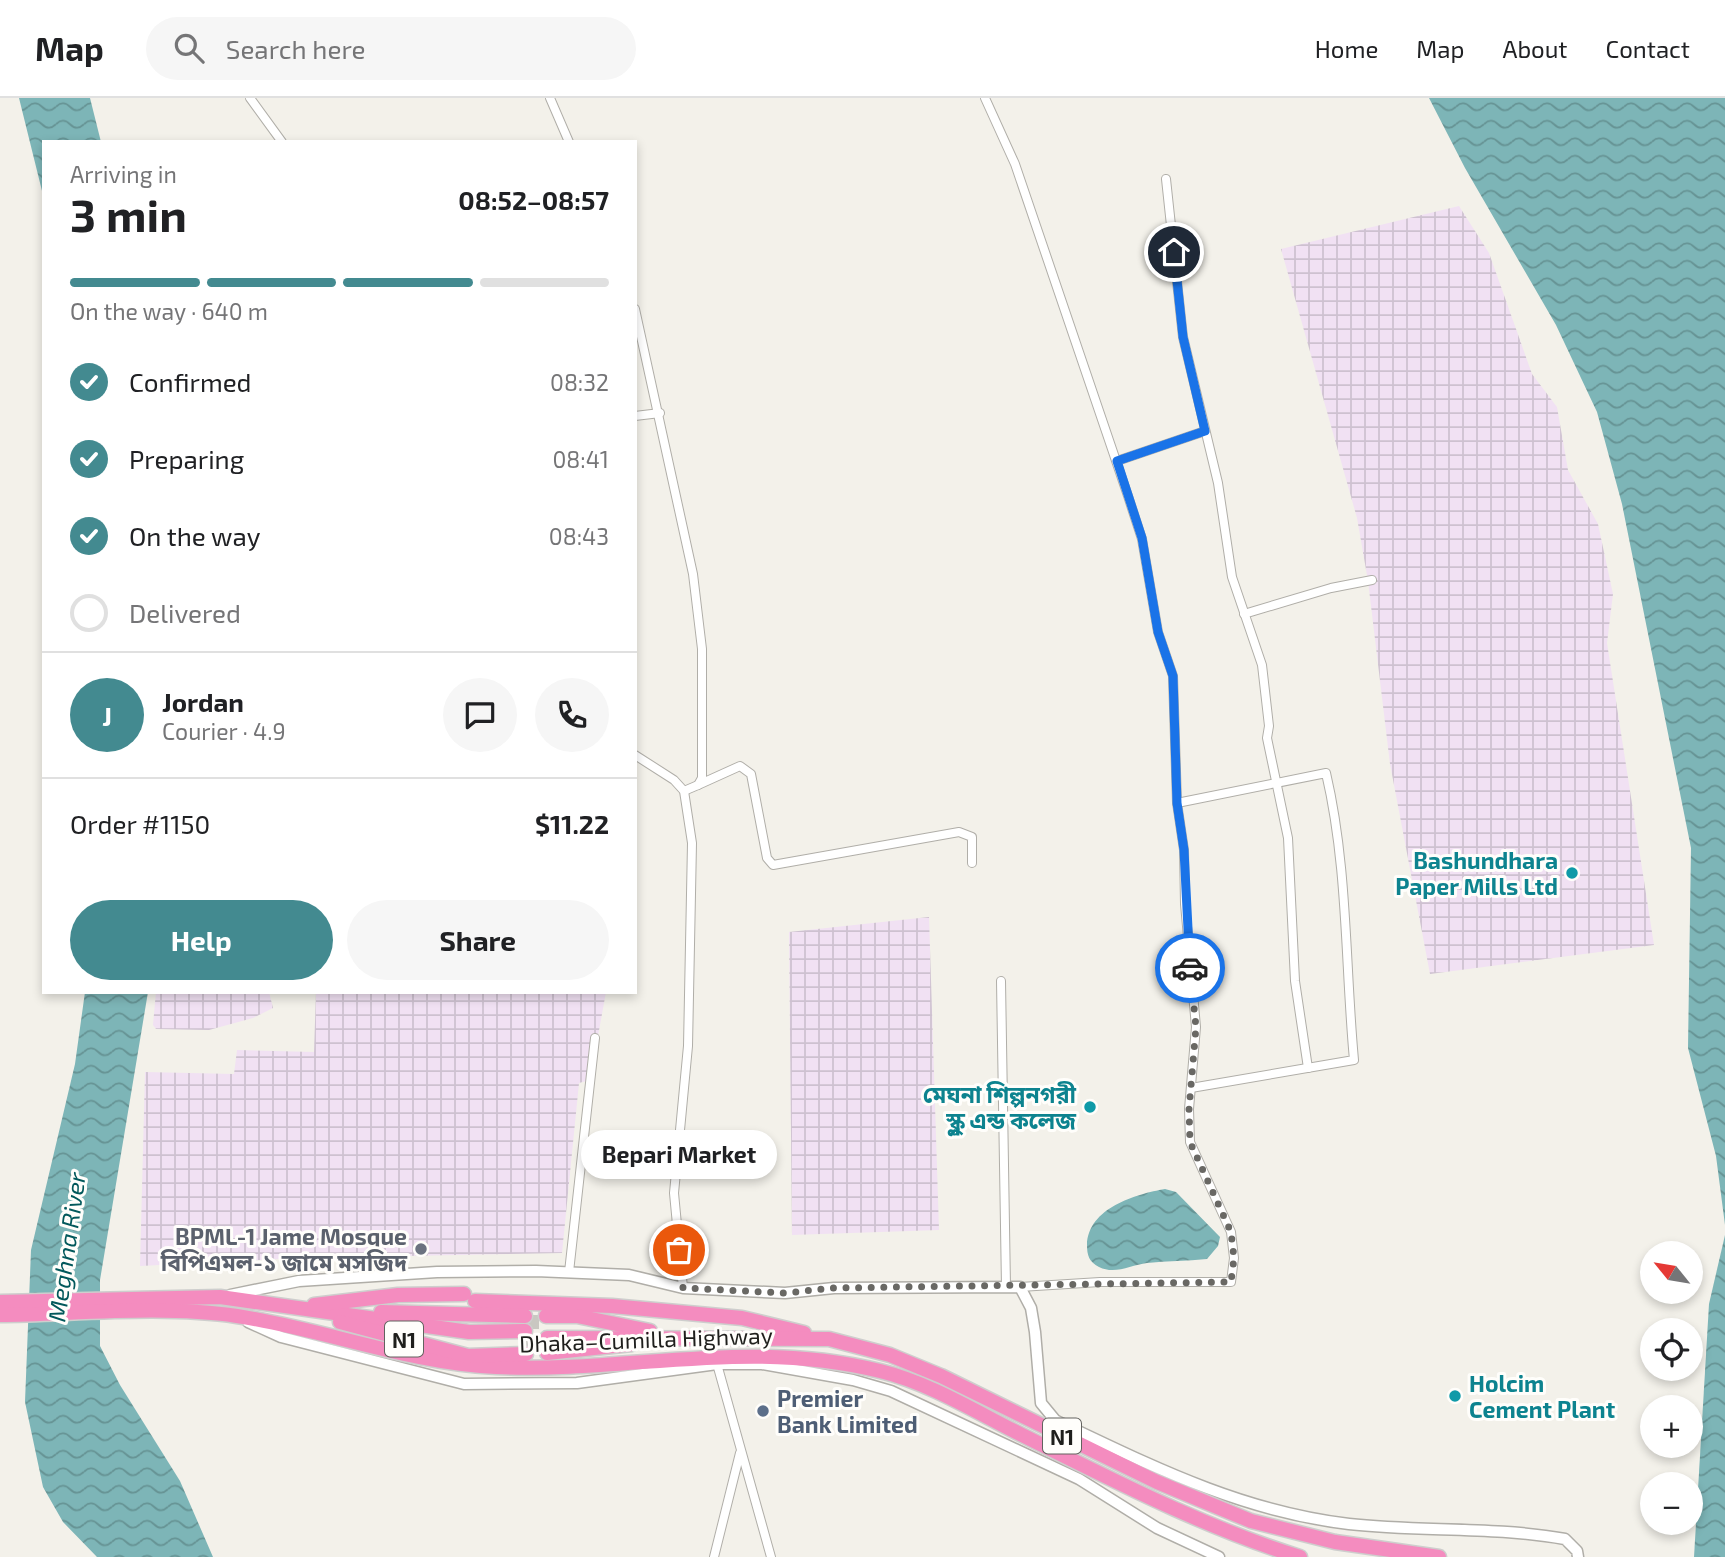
<!DOCTYPE html>
<meta charset="utf-8">
<style>
body{margin:0;font-family:"Exo 2","Noto Sans Bengali",sans-serif;background:#f6f6f6;color:#202124;height:100vh;display:flex;flex-direction:column;font-size:26px;white-space:nowrap}
*{box-sizing:border-box;margin:0}
p{font-size:23px;color:#757577}
.icon{flex:none;width:38px;height:38px;fill:none;stroke:currentColor;stroke-width:2;stroke-linecap:round;stroke-linejoin:round}
.map{position:relative;flex:1;overflow:hidden}
.details{position:absolute;left:42px;top:42px;width:595px;height:854px;display:flex;flex-direction:column;background:#fff;border-radius:0px;box-shadow:0 4px 10px #0003}
.details>*{flex:none}
.needle{width:46px;rotate:300deg}
.controls{position:absolute;left:1640px;top:1143px;display:grid;gap:14px}
.controls a{display:grid;place-items:center;width:63px;height:63px;border-radius:50%;background:#fff;box-shadow:0 4px 10px #0003;font-size:35px}
.pin{position:absolute;display:grid;place-items:center;width:60px;height:60px;color:#fff;margin:-30px;border:4px solid #fff;border-radius:50%;box-shadow:0 2px 7px #0007}
.courier{position:absolute;display:grid;place-items:center;width:70px;height:70px;margin:-35px;border:5px solid #1a73e8;border-radius:50%;background:#fff;color:#222;box-shadow:0 2px 9px #0007}
.bubble{position:absolute;height:49px;border-radius:24px;background:#fff;box-shadow:0 4px 10px #0003;font-size:23px;font-weight:700;line-height:49px;text-align:center}
.head em{font-style:normal;font-weight:700}
.head div{display:flex;flex-direction:column-reverse}
.head{display:flex;align-items:center;justify-content:space-between;height:119px;padding:0 28px}
h1{font-size:46px;font-weight:700;line-height:52px}
.bar{display:grid;grid-template-columns:repeat(4,1fr);gap:10px 7px;align-content:center;height:84px;padding:0 28px}
.bar i{height:9px;border-radius:5px;background:#e0e0e0}
.bar .on{background:#438a90}
.bar p{grid-column:span 4}
.line{display:flex;align-items:center;gap:18px;padding:0 28px;border-top:2px solid #e0e0e0}
.line div{flex:1}
.round{display:grid;place-items:center;flex:none;width:74px;height:74px;border-radius:37px;background:#f6f6f6}
ol{padding:0 28px;list-style:none}
li{display:flex;align-items:center;gap:21px;height:77px}
li p{margin-inline-start:auto}
li .icon{padding:7px;border-radius:50%;background:#438a90;color:#fff;stroke-width:4}
li:last-child{color:#757577}
li i{width:38px;height:38px;border:4px solid #e0e0e0;border-radius:50%}
.action{display:flex;gap:14px;margin-top:auto;padding:14px 28px}
.action a{flex:1;height:80px;border-radius:42px;background:#438a90;color:#fff;font-size:28px;font-weight:700;line-height:80px;text-align:center}
.action a+a{background:#f6f6f6;color:#202124}
header{display:flex;align-items:center;gap:42px;box-sizing:border-box;height:98px;padding:0 35px;background:#fff;border-bottom:2px solid #e0e0e0}
header strong{font-size:33px}
nav{display:flex;gap:38px;margin-inline-start:auto;font-size:24px}
.search{width:490px;height:63px;background:#f6f6f6;display:flex;align-items:center;gap:18px;box-sizing:border-box;padding:0 24px;border-radius:38px;color:#757577;font-size:26px}
.map>svg:first-child{display:block}
.industrial{fill:url(#industrial-grid)}
.water{fill:url(#water-waves)}
.lines{fill:none;stroke-linecap:round;stroke-linejoin:round}
.trunk-tunnel{stroke:#c9c7c1;stroke-width:14;stroke-dasharray:14 7;stroke-linecap:butt}
.minor-casing{stroke:#b0aea8;stroke-width:10}
.tertiary-casing{stroke:#b0aea8;stroke-width:13}
.trunk-casing{stroke:#cececd;stroke-width:17}
.minor{stroke:#fff;stroke-width:8}
.tertiary{stroke:#fff;stroke-width:10}
.trunk{stroke:#f48cbf;stroke-width:14}
.done{stroke:#696864;stroke-width:7;stroke-dasharray:0 12.6}
.route{stroke:#1a73e8;stroke-width:9}
.culture-dot{fill:#0f9aa8;stroke:#fffefb;stroke-width:2.5}
.worship-dot{fill:#6b7280;stroke:#fffefb;stroke-width:2.5}
.service-dot{fill:#5c6f8a;stroke:#fffefb;stroke-width:2.5}
.labels{text-anchor:middle;dominant-baseline:central;stroke-width:6;stroke-linejoin:round;paint-order:stroke}
.shield{fill:#fffefb;stroke:#62625f;stroke-width:2}
.shield-label{font-size:21px;font-weight:bold;fill:#1f1f1c}
.culture-label{font-size:23px;font-weight:bold;fill:#0d838f;stroke:#fffefb;text-anchor:end}
.worship-label{font-size:23px;font-weight:bold;fill:#5b616d;stroke:#fffefb;text-anchor:end}
.street-label{font-size:23px;fill:#1f1f1c;stroke:#fffefb}
.service-label{font-size:23px;font-weight:bold;fill:#4e5e75;stroke:#fffefb;text-anchor:start}
.water-label{font-size:24px;font-style:italic;fill:#02585b;stroke:#fffefb}
</style>
<header>
<strong>Map</strong>
<div class="search"><svg class="icon" aria-label="search" viewBox="0 0 24 24"><circle cx="10" cy="10" r="6"/><path d="M15 15l6 6"/></svg>Search here</div>
<nav><a>Home</a><a>Map</a><a>About</a><a>Contact</a></nav>
</header>
<div class="map">
<svg width="1725" height="1459" viewBox="0 0 1725 1459">
<defs>
<pattern id="industrial-grid" width="8" height="8" patternUnits="userSpaceOnUse" patternTransform="scale(1.75)"><rect width="8" height="8" fill="#f1e1f3"/><path d="M0 4h8M4 0v8" fill="none" stroke="#cec1d0"/></pattern>
<pattern id="water-waves" width="16" height="10" patternUnits="userSpaceOnUse" patternTransform="scale(1.75)"><rect width="16" height="10" fill="#7db5b7"/><path d="M0 5q4-4 8 0t8 0" fill="none" stroke="#669394"/></pattern>
</defs>
<rect width="100%" height="100%" fill="#f3f1ea"/>
<g class="industrial">
<polygon points="1459,108 1489,155 1532,276 1557,309 1568,372 1598,426 1613,496 1607,545 1654,847 1430,876 1390,666 1368,483 1357,420 1281,151"/>
<polygon points="929,819 939,1132 792,1137 789,834"/>
<polygon points="156,894 269,894 273,910 253,920 209,932 156,931 153,927"/>
<polygon points="316,894 606,894 590,982 579,985 562,1155 300,1160 140,1168 145,974 234,976 237,952 314,954"/>
</g>
<g class="water">
<polygon points="19,0 90,0 101,44 44,44 44,101"/>
<polygon points="1429,0 1725,0 1725,1127 1716,1058 1688,950 1691,750 1622,406 1597,314 1556,227 1465,70"/>
<polygon points="85,894 148,894 100,1182 100,1248 120,1287 180,1383 213,1459 97,1459 63,1424 43,1389 25,1304 31,1152 75,966"/>
<path d="M 1165,1091 L 1176,1094 L 1220,1139 L 1218,1148 L 1207,1161 C 1187,1163 1167,1163 1147,1165 C 1131,1167 1115,1177 1099,1169 C 1089,1164 1087,1157 1087,1147 C 1088,1110 1136,1096 1165,1091 Z"/>
<polygon points="1725,1137 1725,1459 1694,1459 1709,1206"/>
</g>
<g class="lines">
<g class="trunk-tunnel">
<polyline points="525,1224 546,1224"/>
<polyline points="525,1248 547,1248"/>
</g>
<g class="minor-casing">
<g id="minor">
<polyline points="250,0 282,44"/>
<polyline points="550,0 569,44"/>
<polyline points="985,0 1015,66 1128,398 1142,441 1158,534 1173,578 1177,705 1184,752 1185,806 1196,929 1189,1011 1190,1044 1231,1134 1234,1160 1231,1184 1100,1184 1020,1189"/>
<polyline points="1166,81 1183,239 1218,385 1232,479 1262,567 1269,628 1267,640 1288,740 1295,883 1308,970"/>
<polyline points="635,211 693,476 702,551 702,680 698,687 684,693"/>
<polyline points="635,318 660,315"/>
<polyline points="1117,363 1205,333"/>
<polyline points="1244,516 1331,490 1372,482"/>
<polyline points="635,657 674,682 684,693 692,745 688,948 674,1095 683,1190"/>
<polyline points="698,687 740,668 751,676 767,760 773,767 959,734 972,739 972,765"/>
<path d="M 1177,705 L 1326,675 C 1348,769 1345,866 1354,962 L 1191,990"/>
<polyline points="1001,883 1006,1189"/>
<polyline points="569,1174 595,940"/>
<polyline points="717,1266 771,1459"/>
<polyline points="714,1459 740,1355"/>
</g>
</g>
<g class="tertiary-casing">
<g id="tertiary">
<path d="M 230,1197 L 299,1183 L 437,1174 L 536,1173 L 629,1177 L 683,1190 L 785,1195 L 834,1190 L 1020,1189 L 1031,1210 L 1035,1234 L 1041,1305 L 1055,1322 C 1152,1368 1240,1413 1349,1426 C 1420,1434 1494,1428 1565,1441 L 1577,1453 L 1578,1459"/>
<polyline points="248,1224 281,1239 464,1286 577,1285 717,1266 762,1266 853,1282 891,1293 1079,1381 1157,1430 1219,1459"/>
</g>
</g>
<g class="trunk-casing">
<g id="trunk">
<polyline points="475,1203 612,1208 742,1220 804,1235"/>
<polyline points="0,1204 220,1199 469,1234 525,1233"/>
<polyline points="314,1207 398,1197 464,1196"/>
<polyline points="381,1214 525,1218"/>
<path d="M 0,1217 C 75,1216 163,1207 237,1218 C 323,1231 408,1265 496,1269 C 628,1275 747,1240 880,1273 C 930,1285 976,1314 1022,1337 C 1113,1382 1203,1429 1300,1459"/>
<polyline points="546,1218 577,1218 650,1233"/>
<polyline points="340,1224 468,1258 526,1256"/>
<polyline points="547,1240 829,1241 890,1257 941,1278 1157,1384 1251,1423 1335,1444 1439,1459"/>
<polyline points="547,1255 632,1246"/>
</g>
</g>
<use href="#minor" class="minor"/>
<use href="#tertiary" class="tertiary"/>
<use href="#trunk" class="trunk"/>
</g>
<g class="lines">
<polyline class="done" points="679,1152 683,1190 785,1195 834,1190 1231,1184 1234,1160 1231,1134 1190,1044 1189,1011 1196,929 1190,870"/>
<polyline class="route" points="1174,154 1183,239 1205,333 1117,363 1142,440 1158,534 1173,578 1177,705 1184,752 1190,870"/>
</g>
<g class="culture-dot">
<circle cx="1572" cy="775" r="7"/>
<circle cx="1090" cy="1009" r="7"/>
<circle cx="1455" cy="1298" r="7"/>
</g>
<circle class="worship-dot" cx="421" cy="1151" r="7"/>
<circle class="service-dot" cx="763" cy="1313" r="7"/>
<g class="labels">
<g class="shield">
<rect x="385" y="1223.5" width="38" height="35" rx="5"/>
<rect x="1043" y="1320.5" width="38" height="35" rx="5"/>
</g>
<g class="shield-label">
<text x="404" y="1241">N1</text>
<text x="1062" y="1338">N1</text>
</g>
<g class="culture-label">
<text x="1558" y="762">Bashundhara<tspan x="1558" dy="26">Paper Mills Ltd</tspan></text>
<text x="1076" y="996">মেঘনা শিল্পনগরী<tspan x="1076" dy="26">স্কুল এন্ড কলেজ</tspan></text>
<text x="1469" y="1285" text-anchor="start">Holcim<tspan x="1469" dy="26">Cement Plant</tspan></text>
</g>
<g class="worship-label">
<text x="407" y="1138">BPML-1 Jame Mosque<tspan x="407" dy="26">বিপিএমল-১ জামে মসজিদ</tspan></text>
</g>
<g class="street-label">
<text transform="translate(646 1241) rotate(-2)">Dhaka–Cumilla Highway</text>
</g>
<g class="service-label">
<text x="777" y="1300">Premier<tspan x="777" dy="26">Bank Limited</tspan></text>
</g>
<g class="water-label">
<text transform="translate(66 1149) rotate(-82)">Meghna River</text>
</g>
</g>
</svg>
<div class="controls">
<a><svg class="needle" viewBox="-14 -14 28 28"><path d="M0-13l5 13h-10z" fill="#e53935"/><path d="M0 13l5-13h-10z" fill="#757577"/></svg></a>
<a><svg class="icon" aria-label="locate" viewBox="0 0 24 24"><circle cx="12" cy="12" r="6"/><path d="M12 2v4M12 18v4M2 12h4M18 12h4"/></svg></a>
<a>+</a>
<a>−</a>
</div>
<div class="pin" style="left:679px;top:1152px;background:#ea580c"><svg class="icon" aria-label="bag" viewBox="0 0 24 24"><path d="M5 8h14l-1 12H6zM9 8a3 3 0 0 1 6 0"/></svg></div>
<div class="pin" style="left:1174px;top:154px;background:#1f2937"><svg class="icon" aria-label="home" viewBox="0 0 24 24"><path d="M3 11l9-7 9 7M6 9v11h12V9"/></svg></div>
<div class="courier" style="left:1190px;top:870px"><svg class="icon" aria-label="car" viewBox="0 0 24 24"><path d="M5 17H2v-5l4-1 3-4h7l3 4 3 1v5h-3M9 17h6M6 11h13"/><circle cx="7" cy="17" r="2"/><circle cx="17" cy="17" r="2"/></svg></div>
<div class="bubble" style="left:581px;top:1032px;width:196px">Bepari Market</div>
<section class="details">
<div class="head"><div><h1>3 min</h1><p>Arriving in</p></div><em>08:52–08:57</em></div>
<div class="bar"><i class="on"></i><i class="on"></i><i class="on"></i><i></i><p>On the way · 640 m</p></div>
<ol>
<li><svg class="icon" aria-label="check" viewBox="0 0 24 24"><path d="M5 12l5 5 9-10"/></svg>Confirmed<p>08:32</p></li>
<li><svg class="icon" aria-label="check" viewBox="0 0 24 24"><path d="M5 12l5 5 9-10"/></svg>Preparing<p>08:41</p></li>
<li><svg class="icon" aria-label="check" viewBox="0 0 24 24"><path d="M5 12l5 5 9-10"/></svg>On the way<p>08:43</p></li>
<li><i></i>Delivered</li>
</ol>
<div class="line" style="height:126px"><b class="round" style="background:#438a90;color:#fff">J</b><div><b>Jordan</b><p>Courier · 4.9</p></div><a class="round"><svg class="icon" aria-label="chat" viewBox="0 0 24 24"><path d="M4 5h16v11H9l-5 4z"/></svg></a><a class="round"><svg class="icon" aria-label="phone" viewBox="0 0 24 24"><path d="M5 4h4l2 5-3 2q2 4 5 5l2-3 5 2v4C11 20 4 13 5 4z"/></svg></a></div>
<div class="line" style="height:91px"><div>Order #1150</div><b>$11.22</b></div>
<div class="action"><a>Help</a><a>Share</a></div>
</section>
</div>
